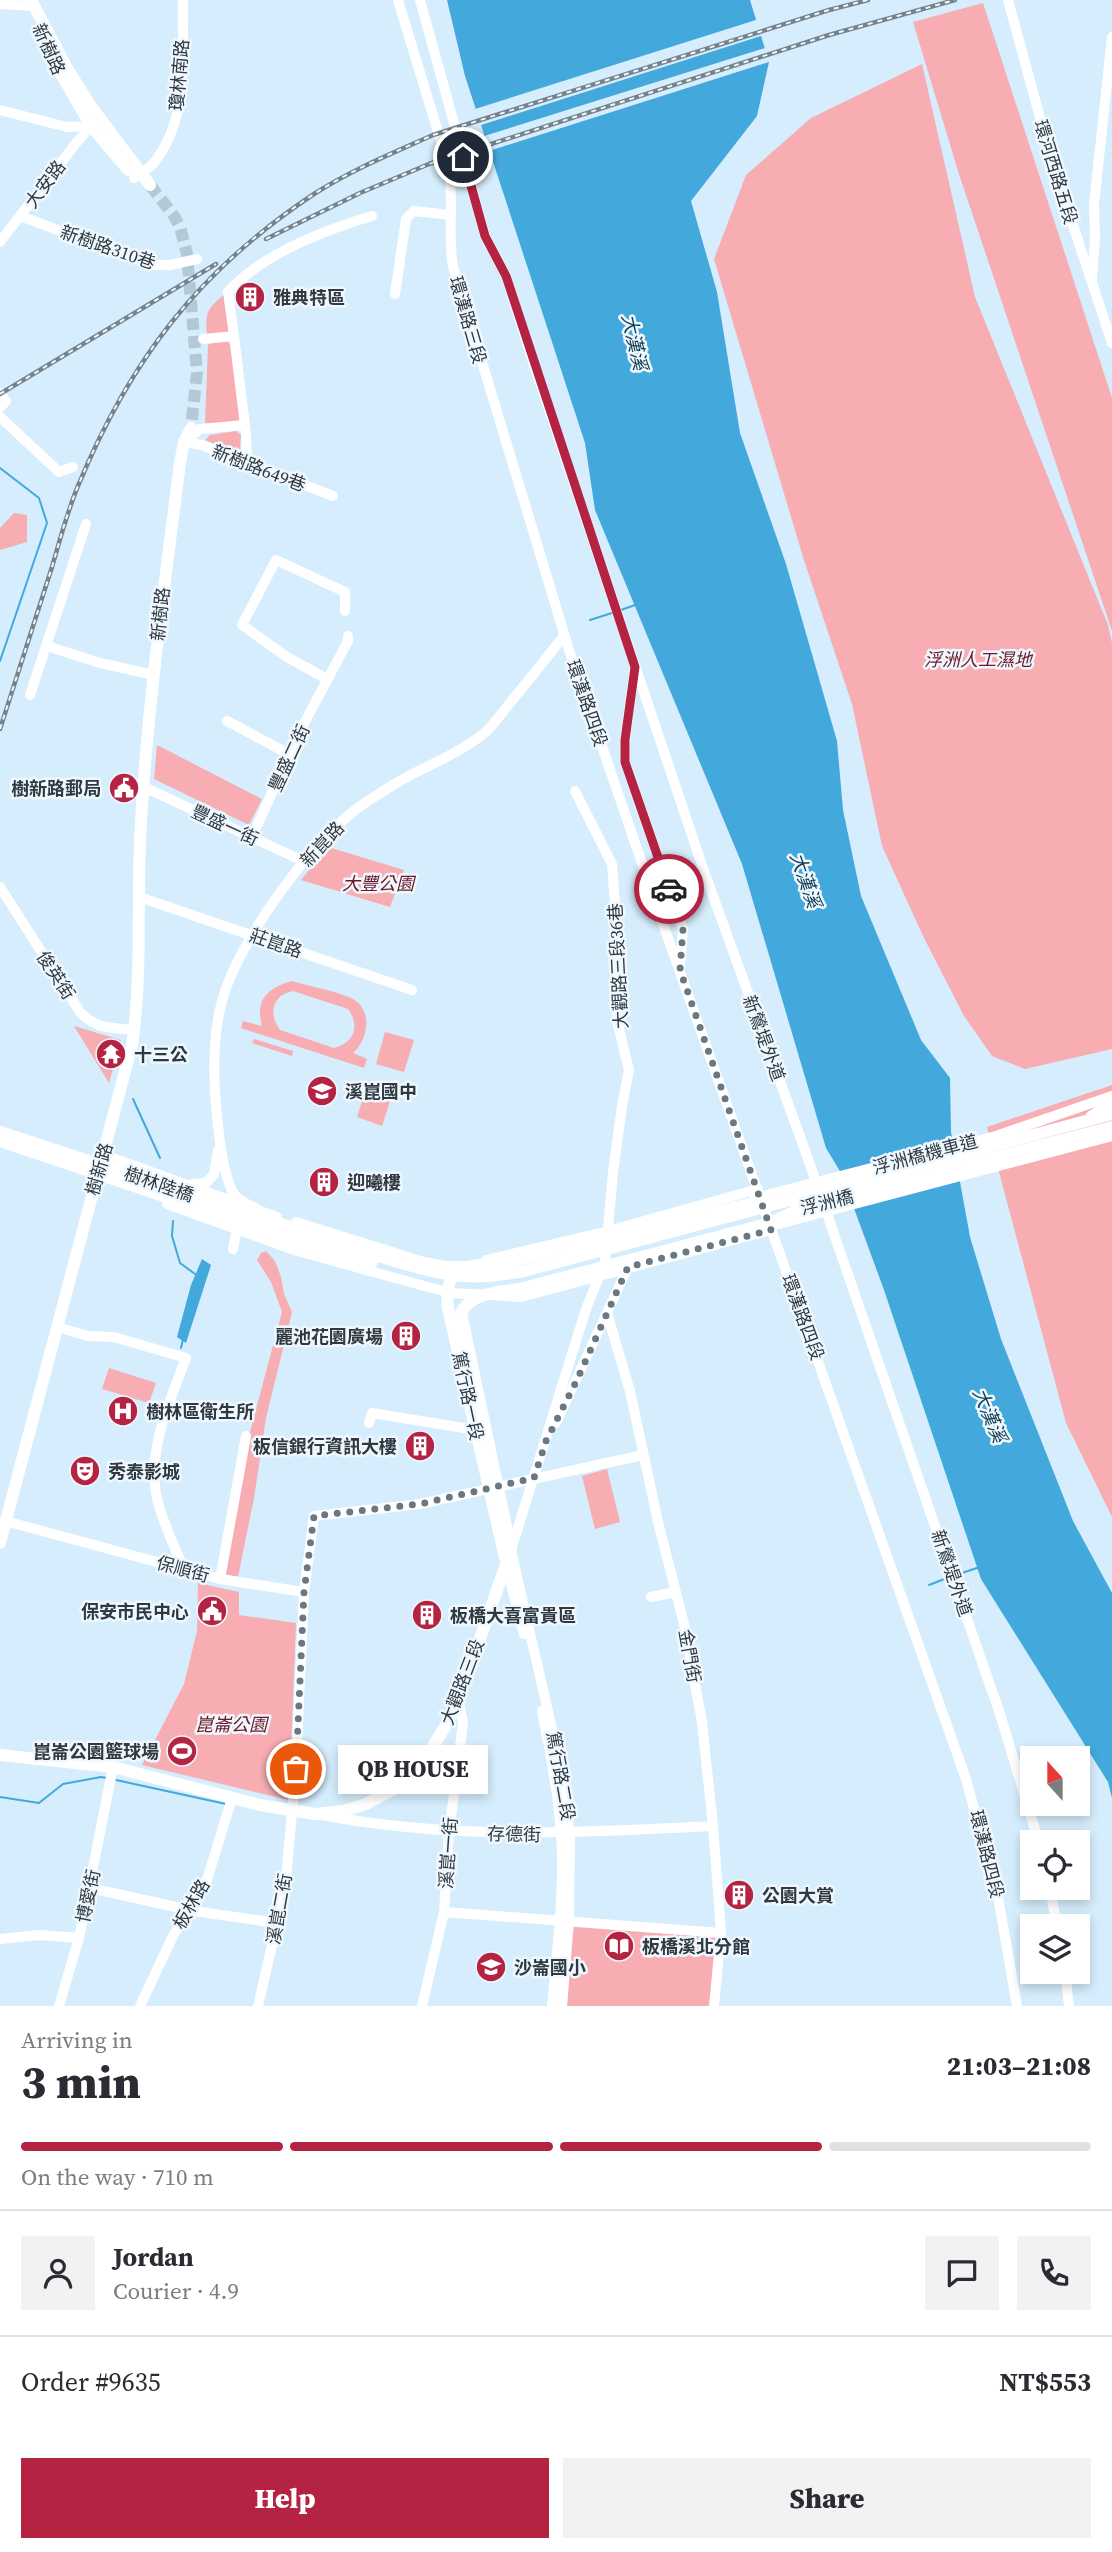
<!DOCTYPE html>
<meta charset="utf-8">
<style>
body{margin:0;font-family:"Source Serif 4","Noto Sans TC",serif;background:#f2f2f3;color:#2b2b33;height:100vh;display:flex;flex-direction:column;font-size:26px;white-space:nowrap}
*{box-sizing:border-box;margin:0}
p{font-size:23px;color:#7c7c81}
.icon{flex:none;width:38px;height:38px;fill:none;stroke:currentColor;stroke-width:2;stroke-linecap:round;stroke-linejoin:round}
.map{position:relative;height:2006px;overflow:hidden}
.side{display:flex;flex-direction:column;background:#fff;flex:1}
.side>*{flex:none}
.needle{width:46px;rotate:339deg}
.controls{position:absolute;left:1020px;top:1746px;display:grid;gap:14px}
.controls a{display:grid;place-items:center;width:70px;height:70px;border-radius:0px;background:#fff;box-shadow:0 4px 10px #0003;font-size:35px}
.pin{position:absolute;display:grid;place-items:center;width:60px;height:60px;color:#fff;margin:-30px;border:4px solid #fff;border-radius:50%;box-shadow:0 2px 7px #0007}
.courier{position:absolute;display:grid;place-items:center;width:70px;height:70px;margin:-35px;border:5px solid #b52343;border-radius:50%;background:#fff;color:#222;box-shadow:0 2px 9px #0007}
.bubble{position:absolute;height:49px;border-radius:0px;background:#fff;box-shadow:0 4px 10px #0003;font-size:23px;font-weight:800;line-height:49px;text-align:center}
.overview em{font-style:normal;font-weight:800}
.overview div{display:flex;flex-direction:column-reverse}
.overview{display:flex;align-items:center;justify-content:space-between;height:119px;padding:0 21px}
h1{font-size:46px;font-weight:800;line-height:52px}
.bar{display:grid;grid-template-columns:repeat(4,1fr);gap:10px 7px;align-content:center;height:84px;padding:0 21px}
.bar i{height:9px;border-radius:5px;background:#e1e1e2}
.bar .on{background:#b52343}
.bar p{grid-column:span 4}
.line{display:flex;align-items:center;gap:18px;padding:0 21px;border-top:2px solid #e1e1e2}
.line div{flex:1}
.round{display:grid;place-items:center;flex:none;width:74px;height:74px;border-radius:0px;background:#f2f2f3}
.action{display:flex;gap:14px;margin-top:auto;padding:14px 21px}
.action a{flex:1;height:80px;border-radius:0px;background:#b52343;color:#fff;font-size:28px;font-weight:800;line-height:80px;text-align:center}
.action a+a{background:#f2f2f3;color:#2b2b33}
.map>svg:first-child{display:block}
.green{fill:#f7adb1;fill-rule:evenodd}
.water{fill:#43a8db}
.pier{fill:#d5edfc}
.lines{fill:none;stroke-linecap:round;stroke-linejoin:round}
.stream{stroke:#43a8db;stroke-width:2}
.major-tunnel{stroke:#b4c9d6;stroke-width:12;stroke-dasharray:12 6;stroke-linecap:butt}
.minor{stroke:#fff;stroke-width:10}
.major{stroke:#fff;stroke-width:12}
.rail-casing{stroke:#74838c;stroke-width:4.5}
.rail{stroke:#eef8fe;stroke-width:2;stroke-dasharray:5;stroke-linecap:butt}
.done{stroke:#6a7881;stroke-width:7;stroke-dasharray:0 12.6}
.route{stroke:#b52343;stroke-width:9}
.labels{text-anchor:middle;dominant-baseline:central;stroke-width:5;stroke-linejoin:round;paint-order:stroke}
.street-label{font-size:18px;fill:#30393f;stroke:#eef8fe}
.poi-label{font-size:18px;font-weight:bold;fill:#30393f;stroke:#eef8fe;text-anchor:start}
.park-label{font-size:18px;font-style:italic;fill:#6d1727;stroke:#eef8fe}
.water-label{font-size:19px;font-style:italic;fill:#113c51;stroke:#eef8fe}
</style>
<div class="map">
<svg width="1112" height="2006" viewBox="0 0 1112 2006">
<rect width="100%" height="100%" fill="#d5edfc"/>
<g class="green">
<polygon points="983,3 1112,398 1112,631 958,171 913,22"/>
<polygon points="922,64 975,297 1108,625 1112,643 1112,1049 1025,1069 992,1056 964,1016 924,938 882,846 852,704 803,557 714,259 746,175 811,118"/>
<path d="M 226,293 L 229,333 L 207,336 C 205,311 207,309 226,293 Z"/>
<polygon points="227,341 231,344 241,418 238,423 208,426 205,423 208,345 211,343"/>
<polygon points="236,431 241,435 240,449 235,452 205,440 210,435"/>
<polygon points="14,513 27,515 27,542 0,550 0,528"/>
<polygon points="157,745 262,799 249,825 154,779"/>
<polygon points="328,847 404,870 390,907 301,880"/>
<path d="M 292,981 C 311,987 333,990 351,998 C 374,1009 368,1040 353,1053 L 367,1059 L 364,1068 L 241,1028 L 243,1021 L 262,1026 C 255,1000 267,988 292,981 ZM 293,991 L 348,1009 C 360,1026 355,1042 334,1048 L 280,1030 C 268,1014 272,995 293,991 Z"/>
<polygon points="74,1026 121,1040 109,1083"/>
<polygon points="385,1032 414,1040 404,1072 376,1064"/>
<polygon points="254,1039 293,1051 292,1056 252,1043"/>
<polygon points="369,1080 394,1089 382,1126 357,1117"/>
<polygon points="1112,1085 1112,1517 1066,1423 987,1127"/>
<polygon points="266,1251 275,1261 281,1277 284,1294 292,1312 266,1418 254,1498 238,1577 224,1574 243,1458 282,1312 271,1282 257,1260 261,1253"/>
<polygon points="109,1368 156,1383 149,1403 102,1389"/>
<polygon points="607,1469 620,1522 595,1529 582,1476"/>
<polygon points="198,1583 239,1592 239,1615 296,1623 289,1800 142,1765 184,1684 197,1631"/>
<polygon points="572,1925 717,1935 710,2006 567,2006"/>
</g>
<g class="water">
<polygon points="447,0 750,0 769,62 757,116 691,201 717,292 740,433 786,564 837,741 843,810 861,896 921,1040 950,1078 951,1132 970,1237 1001,1339 1073,1521 1112,1593 1112,1798 1108,1782 981,1579 884,1290 841,1173 826,1148 742,864 595,510 585,443 465,76"/>
<polygon points="202,1259 211,1265 186,1343 177,1337 191,1285"/>
</g>
<g class="pier">
<polygon points="759,19 764,35 478,126 472,110"/>
<polygon points="768,47 772,61 486,152 481,137"/>
</g>
<g class="lines">
<g class="stream">
<polyline points="0,468 39,498 47,523 0,661"/>
<polyline points="621,610 635,605"/>
<polyline points="590,620 612,613"/>
<polyline points="133,1099 160,1158"/>
<polyline points="173,1221 172,1236 180,1263 195,1274"/>
<polyline points="181,1348 183,1339"/>
<polyline points="956,1575 977,1568"/>
<polyline points="929,1585 947,1578"/>
<polyline points="116,1780 226,1804"/>
<polyline points="0,1797 39,1803 63,1784 101,1777 107,1778"/>
</g>
<polyline class="major-tunnel" points="150,185 174,216 180,227 187,254 197,373 191,428"/>
<g class="minor">
<path d="M 398,0 L 448,165 C 455,199 447,233 453,266 L 569,650 L 658,910 L 966,1779 L 998,1897 L 1017,2006"/>
<polyline points="420,0 485,236 506,276 531,356 704,871 807,1156 1000,1714 1039,1843"/>
<polyline points="1008,0 1052,162 1112,343"/>
<polyline points="0,4 33,6"/>
<polyline points="0,110 67,127 91,126"/>
<path d="M 134,178 C 140,174 147,170 152,165 C 190,121 182,54 183,0"/>
<polyline points="20,216 153,265 170,265 197,259"/>
<polyline points="0,242 77,142 91,126 97,123"/>
<polyline points="1092,278 1095,238 1094,204 1112,37"/>
<polyline points="395,294 406,219 414,211 451,215"/>
<polyline points="234,336 246,433 247,464"/>
<path d="M 203,339 L 234,336 L 228,292 C 262,254 325,230 372,216"/>
<polyline points="0,393 6,401 0,408"/>
<polyline points="0,417 59,472 73,467"/>
<polyline points="184,442 202,445 333,496"/>
<polyline points="184,442 200,429 245,425"/>
<polyline points="47,646 100,663 154,675"/>
<polyline points="634,672 625,740 625,762 683,929 680,967"/>
<polyline points="327,679 287,657 242,625 276,560 345,592 345,611"/>
<polyline points="30,695 86,524"/>
<polyline points="227,721 289,754"/>
<polyline points="144,787 305,862"/>
<polyline points="252,837 300,731 348,641 348,636"/>
<path d="M 0,887 L 80,1012 C 99,1031 110,1027 134,1030"/>
<polyline points="139,897 412,990"/>
<polyline points="104,1155 277,1217"/>
<polyline points="193,1184 206,1183 214,1174 218,1150"/>
<polyline points="755,1198 996,1136 1112,1096"/>
<polyline points="167,1204 294,1250 428,1287 452,1293 521,1297 771,1230"/>
<path d="M 256,1208 C 248,1205 239,1201 234,1194 C 223,1177 219,1136 217,1116 C 213,1078 212,1038 222,1001 C 237,943 313,838 362,805 C 377,795 392,785 407,777 C 435,762 466,750 489,729 L 564,636"/>
<polyline points="296,1222 424,1262 446,1266 465,1266"/>
<polyline points="771,1226 1112,1136"/>
<polyline points="233,1249 237,1229"/>
<polyline points="486,1260 608,1231 758,1189"/>
<polyline points="607,1313 630,1391 658,1522 684,1624 702,1722 713,1826 721,1933 714,2006"/>
<path d="M 57,1327 L 88,1336 L 114,1337 L 186,1358 C 170,1401 146,1452 157,1499 C 163,1523 174,1546 184,1569"/>
<polyline points="369,1423 372,1413 476,1430"/>
<polyline points="556,1423 628,1267"/>
<polyline points="5,1521 220,1579 304,1592"/>
<polyline points="506,1565 524,1634"/>
<polyline points="220,1579 246,1436"/>
<polyline points="651,1597 675,1592"/>
<path d="M 542,1711 C 550,1751 558,1792 561,1834 C 565,1891 557,1949 552,2006"/>
<path d="M 322,1815 C 452,1840 582,1833 713,1826"/>
<polyline points="90,1888 194,1911 277,1923"/>
<polyline points="1050,1888 1057,1927"/>
<polyline points="444,1912 721,1933"/>
<polyline points="0,1939 39,1935 79,1938"/>
<polyline points="1065,1972 1069,2006"/>
<polyline points="59,2006 79,1938 113,1767"/>
<polyline points="140,2006 173,1936 207,1880 232,1798"/>
<polyline points="258,2006 285,1889 296,1769 304,1592 314,1516 420,1504 643,1455"/>
<polyline points="422,2006 444,1912 449,1832 463,1723 458,1698"/>
<polyline points="562,2006 569,1921 570,1834 558,1755 511,1550 586,1309 605,1262 613,1172 622,1106 629,1070 618,1025 614,957 616,918 612,864 575,791"/>
</g>
<g class="major">
<polyline points="31,0 68,70 90,105 150,185"/>
<polyline points="52,58 91,126 128,170"/>
<polyline points="1091,1117 1112,1103"/>
<path d="M 0,1132 L 398,1262 C 449,1277 471,1281 524,1271 L 1112,1114"/>
<polyline points="0,1141 276,1234 372,1262"/>
<polyline points="797,1209 1112,1127"/>
<path d="M 0,1543 L 132,1045 C 143,972 136,896 141,822 C 148,702 165,582 180,463 L 184,442 L 191,428"/>
<path d="M 505,1558 L 448,1308 C 443,1265 466,1265 500,1264 L 757,1202"/>
<path d="M 0,1755 L 113,1767 L 260,1805 L 315,1814 L 344,1811 L 366,1804 L 398,1787 L 422,1764 L 448,1722 L 468,1673 L 511,1550 L 461,1313 C 471,1292 500,1292 520,1289 L 770,1223 L 803,1208"/>
</g>
<g class="rail-casing">
<g id="rail">
<polyline points="266,239 360,193 429,164 829,35 955,0"/>
<polyline points="0,394 216,264"/>
<path d="M 0,729 C 17,675 35,621 52,567 C 60,540 67,512 78,486 C 130,360 199,270 314,194 C 351,170 393,153 433,135 L 829,10 L 868,0"/>
</g>
</g>
<use href="#rail" class="rail"/>
</g>
<g class="lines">
<polyline class="done" points="296,1769 304,1592 314,1516 420,1504 534,1478 546,1441 576,1382 628,1267 771,1230 680,970 683,929 669,889"/>
<polyline class="route" points="463,157 485,236 506,276 635,667 625,740 625,762 669,889"/>
</g>
<defs>
<g id="building-disc" transform="scale(1.575)"><circle r="9.5" fill="#b52343" stroke="#eef8fe"/><path d="M-4-6H4V6H1V3H-1V6H-4ZM-2.5-4.3h1.7v1.8h-1.7ZM.8-4.3h1.7v1.8H.8ZM-2.5-1h1.7V.8h-1.7ZM.8-1h1.7V.8H.8Z" fill="#fff"/></g>
<g id="civic-disc" transform="scale(1.575)"><circle r="9.5" fill="#b52343" stroke="#eef8fe"/><path d="M-.6-6.5H3V-4.5H.6V-3L4-1V1h2V6H-6V1h2V-1L-.6-3ZM-1.2 2.5V6h2.4V2.5Z" fill="#fff"/></g>
<g id="temple-disc" transform="scale(1.575)"><circle r="9.5" fill="#b52343" stroke="#eef8fe"/><path d="M0-6L5-2H3V0L6.5 2.5H4V6H1.5V3h-3V6H-4V2.5H-6.5L-3 0V-2H-5Z" fill="#fff"/></g>
<g id="school-disc" transform="scale(1.575)"><circle r="9.5" fill="#b52343" stroke="#eef8fe"/><path d="M0-5L7-2L0 1L-7-2ZM-4 1L0 2.5L4 1V4Q0 6-4 4Z" fill="#fff"/></g>
<g id="hospital-disc" transform="scale(1.575)"><circle r="9.5" fill="#b52343" stroke="#eef8fe"/><path d="M-5-5h3v3.5h4V-5h3V5h-3V1.5h-4V5h-3Z" fill="#fff"/></g>
<g id="theatre-disc" transform="scale(1.575)"><circle r="9.5" fill="#b52343" stroke="#eef8fe"/><path d="M-5-5.5Q0-4 5-5.5V0Q5 5 0 6Q-5 5-5 0ZM-3.3-2.5H-1v1.5H-3.3ZM1-2.5H3.3v1.5H1ZM-2.8 1Q0 5.5 2.8 1Z" fill="#fff"/></g>
<g id="stadium-disc" transform="scale(1.575)"><circle r="9.5" fill="#b52343" stroke="#eef8fe"/><path d="M0-5a6.5 5 0 1 0 0 10a6.5 5 0 1 0 0-10ZM-3.5-1.8h7v3.6h-7Z" fill="#fff"/></g>
<g id="library-disc" transform="scale(1.575)"><circle r="9.5" fill="#b52343" stroke="#eef8fe"/><path d="M-6-4Q-3-5.5-.7-3.5V5Q-3 3-6 4ZM6-4Q3-5.5 .7-3.5V5Q3 3 6 4Z" fill="#fff"/></g>
</defs>
<g fill-rule="evenodd">
<use href="#building-disc" x="250" y="297"/>
<use href="#civic-disc" x="124" y="788"/>
<use href="#temple-disc" x="111" y="1054"/>
<use href="#school-disc" x="322" y="1091"/>
<use href="#building-disc" x="324" y="1182"/>
<use href="#building-disc" x="406" y="1336"/>
<use href="#hospital-disc" x="123" y="1411"/>
<use href="#building-disc" x="420" y="1446"/>
<use href="#theatre-disc" x="85" y="1471"/>
<use href="#civic-disc" x="212" y="1611"/>
<use href="#building-disc" x="427" y="1615"/>
<use href="#stadium-disc" x="182" y="1751"/>
<use href="#building-disc" x="739" y="1895"/>
<use href="#library-disc" x="619" y="1946"/>
<use href="#school-disc" x="491" y="1967"/>
</g>
<g class="labels">
<g class="street-label">
<text transform="translate(49 49) rotate(66)">新樹路</text>
<text transform="translate(179 75) rotate(-85)">瓊林南路</text>
<text transform="translate(1056 172) rotate(73)">環河西路五段</text>
<text transform="translate(45 184) rotate(-53)">大安路</text>
<text transform="translate(108 247) rotate(19)">新樹路310巷</text>
<text transform="translate(468 320) rotate(74)">環漢路三段</text>
<text transform="translate(259 468) rotate(21)">新樹路649巷</text>
<text transform="translate(160 614) rotate(-84)">新樹路</text>
<text transform="translate(587 703) rotate(71)">環漢路四段</text>
<text transform="translate(289 758) rotate(-65)">豐盛二街</text>
<text transform="translate(225 825) rotate(25)">豐盛一街</text>
<text transform="translate(322 844) rotate(-47)">新崑路</text>
<text transform="translate(276 943) rotate(19)">莊崑路</text>
<text transform="translate(618 966) rotate(-93)">大觀路三段36巷</text>
<text transform="translate(56 975) rotate(57)">俊英街</text>
<text transform="translate(764 1038) rotate(70)">新鶯堤外道</text>
<text transform="translate(925 1154) rotate(-15)">浮洲橋機車道</text>
<text transform="translate(99 1169) rotate(-74)">樹新路</text>
<text transform="translate(159 1184) rotate(19)">樹林陸橋</text>
<text transform="translate(827 1202) rotate(-14)">浮洲橋</text>
<text transform="translate(803 1317) rotate(70)">環漢路四段</text>
<text transform="translate(468 1396) rotate(78)">篤行路一段</text>
<text transform="translate(183 1569) rotate(15)">保順街</text>
<text transform="translate(952 1573) rotate(71)">新鶯堤外道</text>
<text transform="translate(690 1656) rotate(80)">金門街</text>
<text transform="translate(462 1682) rotate(-69)">大觀路三段</text>
<text transform="translate(561 1776) rotate(80)">篤行路二段</text>
<text transform="translate(514 1834) rotate(1)">存德街</text>
<text transform="translate(448 1853) rotate(-86)">溪崑一街</text>
<text transform="translate(987 1854) rotate(76)">環漢路四段</text>
<text transform="translate(88 1896) rotate(-78)">博愛街</text>
<text transform="translate(191 1904) rotate(-60)">板林路</text>
<text transform="translate(279 1909) rotate(-80)">溪崑二街</text>
</g>
<g class="poi-label">
<text x="273" y="297">雅典特區</text>
<text x="101" y="788" text-anchor="end">樹新路郵局</text>
<text x="134" y="1054">十三公</text>
<text x="345" y="1091">溪崑國中</text>
<text x="347" y="1182">迎曦樓</text>
<text x="383" y="1336" text-anchor="end">麗池花園廣場</text>
<text x="146" y="1411">樹林區衛生所</text>
<text x="397" y="1446" text-anchor="end">板信銀行資訊大樓</text>
<text x="108" y="1471">秀泰影城</text>
<text x="189" y="1611" text-anchor="end">保安市民中心</text>
<text x="450" y="1615">板橋大喜富貴區</text>
<text x="159" y="1751" text-anchor="end">崑崙公園籃球場</text>
<text x="762" y="1895">公園大賞</text>
<text x="642" y="1946">板橋溪北分館</text>
<text x="514" y="1967">沙崙國小</text>
</g>
<g class="park-label">
<text x="978" y="659">浮洲人工濕地</text>
<text x="378" y="883">大豐公園</text>
<text x="231" y="1724">崑崙公園</text>
</g>
<g class="water-label">
<text transform="translate(635 342) rotate(77)">大漢溪</text>
<text transform="translate(806 880) rotate(71)">大漢溪</text>
<text transform="translate(990 1415) rotate(67)">大漢溪</text>
</g>
</g>
</svg>
<div class="controls">
<a><svg class="needle" viewBox="-14 -14 28 28"><path d="M0-13l5 13h-10z" fill="#e53935"/><path d="M0 13l5-13h-10z" fill="#7c7c81"/></svg></a>
<a><svg class="icon" aria-label="locate" viewBox="0 0 24 24"><circle cx="12" cy="12" r="6"/><path d="M12 2v4M12 18v4M2 12h4M18 12h4"/></svg></a>
<a><svg class="icon" aria-label="layers" viewBox="0 0 24 24"><path d="M12 4l9 5-9 5-9-5zM3 14l9 5 9-5"/></svg></a>
</div>
<div class="pin" style="left:296px;top:1769px;background:#ea580c"><svg class="icon" aria-label="bag" viewBox="0 0 24 24"><path d="M5 8h14l-1 12H6zM9 8a3 3 0 0 1 6 0"/></svg></div>
<div class="pin" style="left:463px;top:157px;background:#1f2937"><svg class="icon" aria-label="home" viewBox="0 0 24 24"><path d="M3 11l9-7 9 7M6 9v11h12V9"/></svg></div>
<div class="courier" style="left:669px;top:889px"><svg class="icon" aria-label="car" viewBox="0 0 24 24"><path d="M5 17H2v-5l4-1 3-4h7l3 4 3 1v5h-3M9 17h6M6 11h13"/><circle cx="7" cy="17" r="2"/><circle cx="17" cy="17" r="2"/></svg></div>
<div class="bubble" style="left:338px;top:1745px;width:150px">QB HOUSE</div>
</div>
<section class="side">
<div class="overview"><div><h1>3 min</h1><p>Arriving in</p></div><em>21:03–21:08</em></div>
<div class="bar"><i class="on"></i><i class="on"></i><i class="on"></i><i></i><p>On the way · 710 m</p></div>
<div class="line" style="height:126px"><a class="round"><svg class="icon" aria-label="person" viewBox="0 0 24 24"><circle cx="12" cy="8" r="4"/><path d="M4 21q1-7 8-7t8 7"/></svg></a><div><b>Jordan</b><p>Courier · 4.9</p></div><a class="round"><svg class="icon" aria-label="chat" viewBox="0 0 24 24"><path d="M4 5h16v11H9l-5 4z"/></svg></a><a class="round"><svg class="icon" aria-label="phone" viewBox="0 0 24 24"><path d="M5 4h4l2 5-3 2q2 4 5 5l2-3 5 2v4C11 20 4 13 5 4z"/></svg></a></div>
<div class="line" style="height:91px"><div>Order #9635</div><b>NT$553</b></div>
<div class="action"><a>Help</a><a>Share</a></div>
</section>
